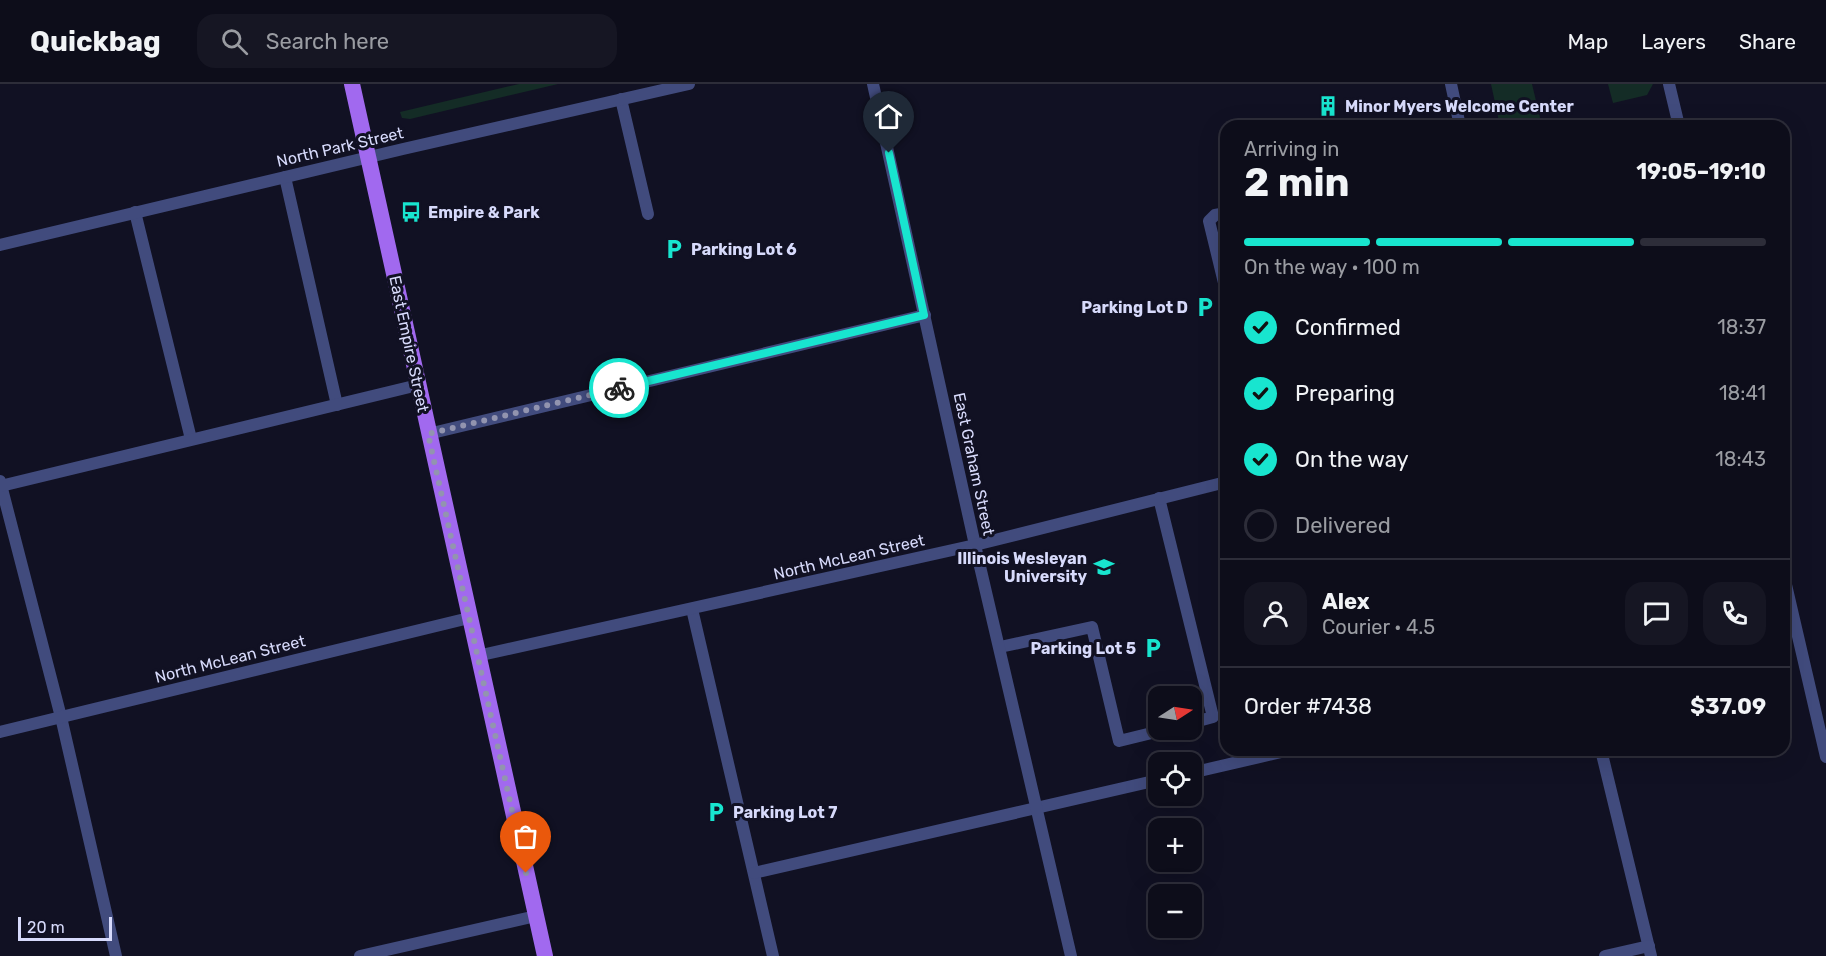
<!DOCTYPE html>
<meta charset="utf-8">
<style>
body{margin:0;font-family:Rubik,sans-serif;background:#161623;color:#f1f3f6;height:100vh;display:flex;flex-direction:column;font-size:22px;white-space:nowrap}
*{box-sizing:border-box;margin:0}
p{font-size:20px;color:#9a9ca2}
.icon{flex:none;width:33px;height:33px;fill:none;stroke:currentColor;stroke-width:2;stroke-linecap:round;stroke-linejoin:round}
.map{position:relative;flex:1;overflow:hidden}
.drawer{position:absolute;left:1220px;top:36px;width:570px;height:636px;display:flex;flex-direction:column;background:#0d0d1a;border-radius:18px;box-shadow:0 6px 24px #0002,0 0 0 2px #2d2d39}
.drawer>*{flex:none}
.needle{width:39px;rotate:78deg}
.tools{position:absolute;left:1148px;top:602px;display:grid;gap:12px}
.tools a{display:grid;place-items:center;width:54px;height:54px;border-radius:12px;background:#0d0d1a;box-shadow:0 6px 24px #0002,0 0 0 2px #2d2d39;font-size:30px}
.scale{position:absolute;left:18px;bottom:15px;width:94px;box-sizing:border-box;padding-left:6px;border:3px solid #d7dafb;border-top:0;font-size:16px;line-height:21px;white-space:nowrap;color:#d7dafb;-webkit-text-stroke:4px #111123;paint-order:stroke}
.pin{position:absolute;display:grid;place-items:center;width:51px;height:51px;color:#fff;margin:-62px -26px;border-radius:50% 50% 50% 0;rotate:-45deg;box-shadow:0 0 6px #0007}
.pin .icon{rotate:45deg}
.courier{position:absolute;display:grid;place-items:center;width:60px;height:60px;margin:-30px;border:4px solid #18e5cf;border-radius:50%;background:#fff;color:#222;box-shadow:0 2px 8px #0007}
.head em{font-style:normal;font-weight:700}
.head div{display:flex;flex-direction:column-reverse}
.head{display:flex;align-items:center;justify-content:space-between;height:102px;padding:0 24px}
h1{font-size:39px;font-weight:700;line-height:45px}
.bar{display:grid;grid-template-columns:repeat(4,1fr);gap:9px 6px;align-content:center;height:72px;padding:0 24px}
.bar i{height:8px;border-radius:4px;background:#2d2d39}
.bar .current{background:#18e5cf}
.bar p{grid-column:span 4}
.line{display:flex;align-items:center;gap:15px;padding:0 24px;border-top:2px solid #2d2d39}
.line div{flex:1}
.round{display:grid;place-items:center;flex:none;width:63px;height:63px;border-radius:18px;background:#161623}
ol{padding:0 24px;list-style:none}
li{display:flex;align-items:center;gap:18px;height:66px}
li p{margin-inline-start:auto}
li .icon{padding:6px;border-radius:50%;background:#18e5cf;color:#111;stroke-width:4}
li:last-child{color:#9a9ca2}
li i{width:33px;height:33px;border:3px solid #2d2d39;border-radius:50%}
header{display:flex;align-items:center;gap:36px;box-sizing:border-box;height:84px;padding:0 30px;background:#0d0d1a;border-bottom:2px solid #2d2d39}
header strong{font-size:28px}
nav{display:flex;gap:33px;margin-inline-start:auto;font-size:21px}
.search{width:420px;height:54px;background:#161623;display:flex;align-items:center;gap:15px;box-sizing:border-box;padding:0 21px;border-radius:18px;color:#9a9ca2;font-size:22px}
.map>svg:first-child{display:block}
.green{fill:#142c26}
.lines{fill:none;stroke-linecap:round;stroke-linejoin:round}
.service{stroke:#414b7d;stroke-width:12}
.minor{stroke:#414b7d;stroke-width:12}
.primary{stroke:#a169ef;stroke-width:16}
.done{stroke:#9294af;stroke-width:6;stroke-dasharray:0 10.8}
.route{stroke:#18e5cf;stroke-width:8}
.labels{text-anchor:middle;dominant-baseline:central;stroke-width:6;stroke-linejoin:round;paint-order:stroke}
.poi-label{font-size:16px;font-weight:bold;fill:#d7dafb;stroke:#111123;text-anchor:start}
.street-label{font-size:16px;fill:#d7dafb;stroke:#111123}
</style>
<header>
<strong>Quickbag</strong>
<div class="search"><svg class="icon" aria-label="search" viewBox="0 0 24 24"><circle cx="10" cy="10" r="6"/><path d="M15 15l6 6"/></svg>Search here</div>
<nav><a>Map</a><a>Layers</a><a>Share</a></nav>
</header>
<div class="map">
<svg width="1826" height="872" viewBox="0 0 1826 872">
<rect width="100%" height="100%" fill="#111123"/>
<g class="green">
<polygon points="519,0 558,0 410,35 402,34 400,28"/>
<polygon points="1491,0 1532,0 1542,42 1500,42"/>
<polygon points="1608,0 1653,0 1647,11 1613,19"/>
</g>
<g class="lines">
<g class="service">
<polyline points="1669,0 1679,42"/>
<polyline points="621,15 648,130"/>
<polyline points="285,93 337,321"/>
<polyline points="135,128 191,355"/>
<polyline points="1226,129 1215,131 1209,137 1226,207"/>
<polyline points="428,350 925,231"/>
<polyline points="0,397 61,633 116,872"/>
<polyline points="1,402 418,301"/>
<polyline points="1159,414 1213,633 1191,639"/>
<polyline points="1784,492 1826,673"/>
<polyline points="692,525 773,872"/>
<polyline points="1000,563 1092,543 1119,657 1168,645"/>
<polyline points="1191,689 1290,666"/>
<polyline points="754,789 1158,696"/>
<polyline points="360,872 536,832"/>
</g>
<g class="minor">
<polyline points="873,0 975,461 1071,872"/>
<polyline points="1451,0 1460,42"/>
<polyline points="0,161 403,65 689,0"/>
<polyline points="477,572 975,461 1226,398"/>
<polyline points="0,648 469,534"/>
<polyline points="1601,666 1651,872"/>
<polyline points="1605,872 1649,862"/>
</g>
<polyline class="primary" points="352,0 545,872"/>
</g>
<g class="lines">
<polyline class="done" points="526,789 428,350 619,304"/>
<polyline class="route" points="619,304 924,231 889,69"/>
</g>
<defs>
<g id="building-bare" transform="scale(1.62)"><path d="M-4-6H4V6H1V3H-1V6H-4ZM-2.5-4.3h1.7v1.8h-1.7ZM.8-4.3h1.7v1.8H.8ZM-2.5-1h1.7V.8h-1.7ZM.8-1h1.7V.8H.8Z" fill="#18e5cf" stroke="#111123" stroke-width="2.5" paint-order="stroke"/></g>
<g id="bus-bare" transform="scale(1.62)"><path d="M-5-6H5V4H4V6H2V4H-2V6H-4V4H-5ZM-3.5-4V0h7V-4ZM-3.5 1.2v1.5H-2V1.2ZM2 1.2v1.5H3.5V1.2Z" fill="#18e5cf" stroke="#111123" stroke-width="2.5" paint-order="stroke"/></g>
<g id="parking-bare" transform="scale(1.62)"><path d="M-3.5-5.5H1a3.5 3.5 0 0 1 0 7H-1V5.5H-3.5ZM-1-3.4V-.6H.8a1.4 1.4 0 0 0 0-2.8Z" fill="#18e5cf" stroke="#111123" stroke-width="2.5" paint-order="stroke"/></g>
<g id="university-bare" transform="scale(1.62)"><path d="M0-5L7-2L0 1L-7-2ZM-4 1L0 2.5L4 1V4Q0 6-4 4Z" fill="#18e5cf" stroke="#111123" stroke-width="2.5" paint-order="stroke"/></g>
</defs>
<g fill-rule="evenodd">
<use href="#building-bare" x="1328" y="22"/>
<use href="#bus-bare" x="411" y="128"/>
<use href="#parking-bare" x="674" y="165"/>
<use href="#parking-bare" x="1205" y="223"/>
<use href="#university-bare" x="1104" y="483"/>
<use href="#parking-bare" x="1153" y="564"/>
<use href="#parking-bare" x="716" y="728"/>
</g>
<g class="labels">
<g class="poi-label">
<text x="1345" y="22">Minor Myers Welcome Center</text>
<text x="428" y="128">Empire &amp; Park</text>
<text x="691" y="165">Parking Lot 6</text>
<text x="1188" y="223" text-anchor="end">Parking Lot D</text>
<text x="1087" y="474" text-anchor="end">Illinois Wesleyan<tspan x="1087" dy="18">University</tspan></text>
<text x="1136" y="564" text-anchor="end">Parking Lot 5</text>
<text x="733" y="728">Parking Lot 7</text>
</g>
<g class="street-label">
<text transform="translate(340 63) rotate(-13)">North Park Street</text>
<text transform="translate(409 260) rotate(78)">East Empire Street</text>
<text transform="translate(974 380) rotate(78)">East Graham Street</text>
<text transform="translate(849 473) rotate(-13)">North McLean Street</text>
<text transform="translate(230 575) rotate(-14)">North McLean Street</text>
</g>
</g>
</svg>
<div class="tools">
<a><svg class="needle" viewBox="-14 -14 28 28"><path d="M0-13l5 13h-10z" fill="#e53935"/><path d="M0 13l5-13h-10z" fill="#9a9ca2"/></svg></a>
<a><svg class="icon" aria-label="locate" viewBox="0 0 24 24"><circle cx="12" cy="12" r="6"/><path d="M12 2v4M12 18v4M2 12h4M18 12h4"/></svg></a>
<a>+</a>
<a>−</a>
</div>
<div class="scale">20 m</div>
<div class="pin" style="left:526px;top:789px;background:#ea580c"><svg class="icon" aria-label="bag" viewBox="0 0 24 24"><path d="M5 8h14l-1 12H6zM9 8a3 3 0 0 1 6 0"/></svg></div>
<div class="pin" style="left:889px;top:69px;background:#1f2937"><svg class="icon" aria-label="home" viewBox="0 0 24 24"><path d="M3 11l9-7 9 7M6 9v11h12V9"/></svg></div>
<div class="courier" style="left:619px;top:304px"><svg class="icon" aria-label="bike" viewBox="0 0 24 24"><circle cx="6" cy="16" r="4"/><circle cx="18" cy="16" r="4"/><path d="M6 16l4-8h5l3 8M10 8l3 8H6M13 5h3"/></svg></div>
<section class="drawer">
<div class="head"><div><h1>2 min</h1><p>Arriving in</p></div><em>19:05–19:10</em></div>
<div class="bar"><i class="current"></i><i class="current"></i><i class="current"></i><i></i><p>On the way · 100 m</p></div>
<ol>
<li><svg class="icon" aria-label="check" viewBox="0 0 24 24"><path d="M5 12l5 5 9-10"/></svg>Confirmed<p>18:37</p></li>
<li><svg class="icon" aria-label="check" viewBox="0 0 24 24"><path d="M5 12l5 5 9-10"/></svg>Preparing<p>18:41</p></li>
<li><svg class="icon" aria-label="check" viewBox="0 0 24 24"><path d="M5 12l5 5 9-10"/></svg>On the way<p>18:43</p></li>
<li><i></i>Delivered</li>
</ol>
<div class="line" style="height:108px"><a class="round"><svg class="icon" aria-label="person" viewBox="0 0 24 24"><circle cx="12" cy="8" r="4"/><path d="M4 21q1-7 8-7t8 7"/></svg></a><div><b>Alex</b><p>Courier · 4.5</p></div><a class="round"><svg class="icon" aria-label="chat" viewBox="0 0 24 24"><path d="M4 5h16v11H9l-5 4z"/></svg></a><a class="round"><svg class="icon" aria-label="phone" viewBox="0 0 24 24"><path d="M5 4h4l2 5-3 2q2 4 5 5l2-3 5 2v4C11 20 4 13 5 4z"/></svg></a></div>
<div class="line" style="height:78px"><div>Order #7438</div><b>$37.09</b></div>
</section>
</div>
